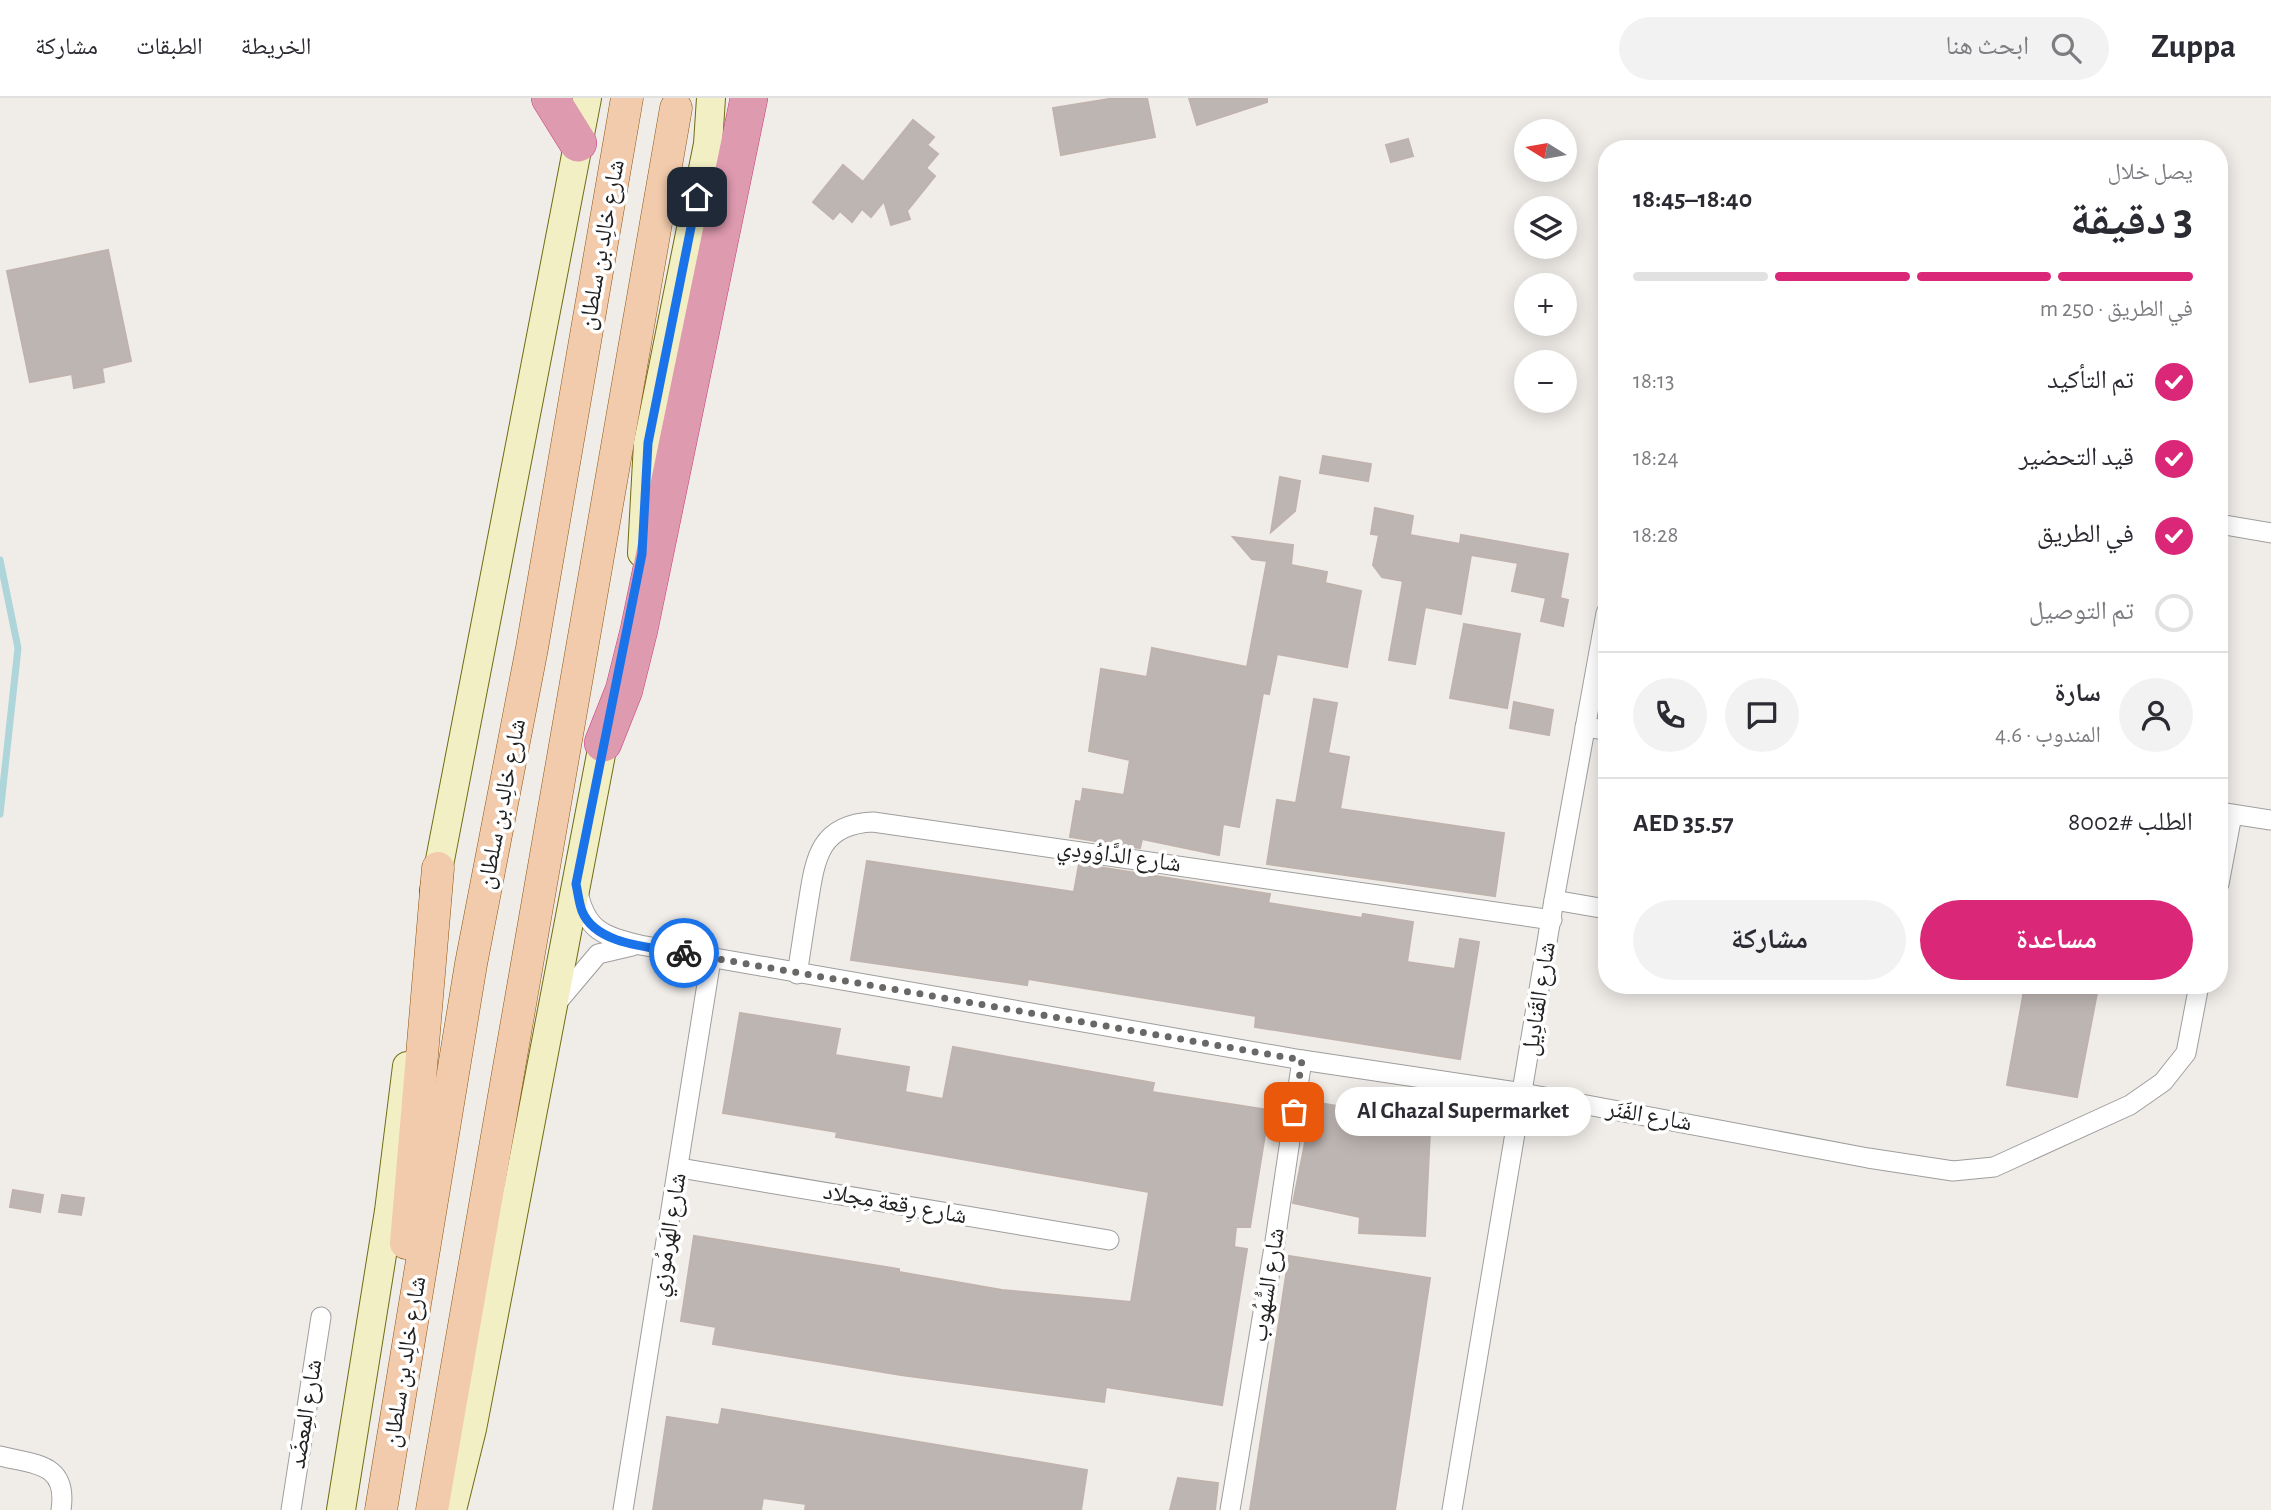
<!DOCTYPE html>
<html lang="ar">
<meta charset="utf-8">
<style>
body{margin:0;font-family:"Alegreya Sans","Noto Naskh Arabic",sans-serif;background:#f2f2f3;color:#2b2b33;direction:rtl;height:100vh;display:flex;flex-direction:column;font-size:26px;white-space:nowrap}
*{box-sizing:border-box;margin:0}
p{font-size:23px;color:#7c7c81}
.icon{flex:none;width:38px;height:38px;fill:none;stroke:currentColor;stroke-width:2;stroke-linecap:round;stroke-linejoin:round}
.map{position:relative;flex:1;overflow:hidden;direction:ltr}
.drawer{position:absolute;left:1598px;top:42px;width:630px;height:854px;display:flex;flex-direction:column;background:#fff;border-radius:28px;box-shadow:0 4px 18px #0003;direction:rtl}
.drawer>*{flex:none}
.needle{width:46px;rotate:281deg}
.buttons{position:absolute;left:1514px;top:21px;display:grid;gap:14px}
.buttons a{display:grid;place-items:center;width:63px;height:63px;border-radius:50%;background:#fff;box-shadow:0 4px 18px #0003;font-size:35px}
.pin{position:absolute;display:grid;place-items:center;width:60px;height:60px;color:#fff;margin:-30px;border-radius:14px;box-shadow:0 4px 10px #0006}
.courier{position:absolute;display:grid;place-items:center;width:70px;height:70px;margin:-35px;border:5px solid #1a73e8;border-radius:50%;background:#fff;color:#222;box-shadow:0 2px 9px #0007}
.bubble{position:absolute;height:49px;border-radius:24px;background:#fff;box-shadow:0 4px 18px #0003;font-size:23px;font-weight:700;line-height:49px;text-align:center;direction:rtl}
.headline em{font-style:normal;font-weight:700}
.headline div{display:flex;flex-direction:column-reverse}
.headline{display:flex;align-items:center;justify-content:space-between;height:119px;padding:0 35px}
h1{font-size:46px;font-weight:700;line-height:52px}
.bar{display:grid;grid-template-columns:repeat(4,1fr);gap:10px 7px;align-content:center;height:84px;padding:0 35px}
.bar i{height:9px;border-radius:5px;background:#e1e1e2}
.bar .current{background:#db2777}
.bar p{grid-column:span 4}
.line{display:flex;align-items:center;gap:18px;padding:0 35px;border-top:2px solid #e1e1e2}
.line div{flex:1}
.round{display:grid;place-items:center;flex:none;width:74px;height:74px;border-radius:37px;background:#f2f2f3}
ol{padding:0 35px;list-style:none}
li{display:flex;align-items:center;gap:21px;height:77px}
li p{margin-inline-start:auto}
li .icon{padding:7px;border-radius:50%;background:#db2777;color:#fff;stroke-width:4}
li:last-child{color:#7c7c81}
li i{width:38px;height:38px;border:4px solid #e1e1e2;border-radius:50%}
.primary-button{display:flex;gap:14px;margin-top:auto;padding:14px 35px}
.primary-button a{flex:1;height:80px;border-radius:42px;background:#db2777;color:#fff;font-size:28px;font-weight:700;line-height:80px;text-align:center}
.primary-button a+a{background:#f2f2f3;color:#2b2b33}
header{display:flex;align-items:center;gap:42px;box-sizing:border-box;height:98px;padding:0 35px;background:#fff;border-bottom:2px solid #e1e1e2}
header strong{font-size:33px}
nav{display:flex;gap:38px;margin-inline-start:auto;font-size:24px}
.search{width:490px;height:63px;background:#f2f2f3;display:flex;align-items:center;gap:18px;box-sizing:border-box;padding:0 24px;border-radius:38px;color:#7c7c81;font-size:26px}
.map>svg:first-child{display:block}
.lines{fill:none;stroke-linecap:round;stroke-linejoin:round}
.stream{stroke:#aed5d9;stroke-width:7}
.building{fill:#bdb5b2;stroke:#c0b3ad;stroke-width:2}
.street-casing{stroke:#9e9e9e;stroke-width:21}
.secondary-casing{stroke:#6e6c12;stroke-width:30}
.primary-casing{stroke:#8d5411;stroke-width:33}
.highway-casing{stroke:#c83c7e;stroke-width:38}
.street{stroke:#fff;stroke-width:19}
.secondary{stroke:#f3efc4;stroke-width:28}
.primary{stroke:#f2cbac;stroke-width:32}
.highway{stroke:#de9aaf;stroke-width:37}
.done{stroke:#696867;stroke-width:7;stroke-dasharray:0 12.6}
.route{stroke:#1a73e8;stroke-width:9}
.labels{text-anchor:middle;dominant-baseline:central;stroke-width:7;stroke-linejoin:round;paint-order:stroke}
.street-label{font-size:24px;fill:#212121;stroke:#fff}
</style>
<header>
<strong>Zuppa</strong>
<div class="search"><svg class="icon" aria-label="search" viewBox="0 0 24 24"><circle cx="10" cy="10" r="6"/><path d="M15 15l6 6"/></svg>ابحث هنا</div>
<nav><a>الخريطة</a><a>الطبقات</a><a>مشاركة</a></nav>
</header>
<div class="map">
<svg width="2271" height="1412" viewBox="0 0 2271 1412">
<rect width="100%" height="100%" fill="#f0ede9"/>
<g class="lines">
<polyline class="stream" points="0,462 18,550 0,716"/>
</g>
<g class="building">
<polygon points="1115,0 1147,0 1155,39 1061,57 1053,10"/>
<polygon points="1189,0 1267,0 1267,4 1197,27"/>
<polygon points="913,22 934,39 927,47 938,56 926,70 935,78 907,113 910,121 891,127 884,103 871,119 862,111 852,124 840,113 833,121 813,104 843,67 863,84"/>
<polygon points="1408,41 1413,58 1391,64 1386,47"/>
<polygon points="108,152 131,263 102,270 104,284 74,290 72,276 30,284 7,173"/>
<polygon points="1323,358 1371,366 1368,383 1320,375"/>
<polygon points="1280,379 1300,383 1295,413 1271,434"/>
<polygon points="1375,410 1413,418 1410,437 1460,446 1461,437 1568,456 1560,500 1568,502 1563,528 1541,523 1546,500 1512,493 1518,465 1471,457 1461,516 1425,509 1415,566 1389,562 1403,483 1382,479 1373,467 1379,437 1371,436"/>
<polygon points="1233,439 1293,447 1291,467 1327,474 1325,485 1361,493 1347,569 1277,556 1269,596 1263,595 1239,729 1223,726 1219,757 1142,741 1140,750 1070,739 1076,703 1081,704 1083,691 1124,697 1130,662 1089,653 1101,571 1147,579 1152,550 1247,569 1267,463 1252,461"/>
<polygon points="1464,526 1520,536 1507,610 1450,600"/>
<polygon points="1314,601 1337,605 1328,655 1349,659 1340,711 1504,735 1495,798 1267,766 1277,702 1296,705"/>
<polygon points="1514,604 1553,612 1549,637 1510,630"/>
<polygon points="867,763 1074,794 1079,766 1270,796 1268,805 1362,820 1363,816 1413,824 1407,864 1455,871 1460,841 1479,844 1460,961 1255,929 1256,918 1028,881 1027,887 851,862"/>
<polygon points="2025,887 2060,887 2097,895 2077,999 2007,987"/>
<polygon points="740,915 840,931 835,957 909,969 905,994 943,1001 953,949 1154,985 1152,994 1269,1012 1250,1129 1236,1129 1234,1149 1247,1151 1222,1307 1106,1289 1104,1304 901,1277 713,1246 716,1229 681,1223 694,1138 899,1171 899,1174 1002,1192 1131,1204 1149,1094 836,1039 837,1034 723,1015"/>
<polygon points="1308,1003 1366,1013 1366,1008 1431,1011 1425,1138 1359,1135 1360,1119 1293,1105 1307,1035 1304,1034"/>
<polygon points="13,1092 43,1097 40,1114 10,1109"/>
<polygon points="62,1097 84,1100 81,1117 59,1114"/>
<polygon points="1289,1158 1430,1180 1395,1412 1250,1412"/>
<polygon points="722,1311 1087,1372 1081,1412 805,1412 806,1406 763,1400 761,1412 653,1412 667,1319 719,1327"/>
<polygon points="1178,1380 1218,1385 1215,1412 1170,1412"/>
</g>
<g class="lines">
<g class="street-casing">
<g id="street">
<polyline points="2219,426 2271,435"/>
<polyline points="1585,629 1606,632"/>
<polyline points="2219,714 2271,722"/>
<polyline points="2219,786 2232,717"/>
<path d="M 578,794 C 586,833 604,838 640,847 L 1302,962 L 1523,995 L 1868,1060 L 1953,1073 L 1994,1069 L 2130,1007 L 2163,984 L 2186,955 L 2199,887"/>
<polyline points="1554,802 1606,811"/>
<path d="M 797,876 C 801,853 804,829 808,806 C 815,761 819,726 873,724 L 1552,822"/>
<polyline points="555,907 598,856 632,848"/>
<polyline points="680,1070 1109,1142"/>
<path d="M 0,1358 C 36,1367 68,1365 61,1412"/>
<polyline points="291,1412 321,1219"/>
<polyline points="623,1412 711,861"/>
<polyline points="1230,1412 1275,1143 1302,962"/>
<polyline points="1452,1412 1554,802 1606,515"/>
</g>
</g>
<g class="secondary-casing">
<g id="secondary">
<polyline points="642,455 648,345 708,46 711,0"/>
<polyline points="434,793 587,0"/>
<polyline points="341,1412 389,1113 407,968"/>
<polyline points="452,1412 472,1331 607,625"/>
</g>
</g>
<g class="primary-casing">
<g id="primary">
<polyline points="406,1145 438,770"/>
<polyline points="381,1412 471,866 532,550 627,0"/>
<polyline points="432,1412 676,10"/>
</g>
</g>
<g class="highway-casing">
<g id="highway">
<polyline points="550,0 578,45"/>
<polyline points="603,645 624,592 639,532 749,0"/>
</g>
</g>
<use href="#street" class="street"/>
<use href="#secondary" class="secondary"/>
<use href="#primary" class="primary"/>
<use href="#highway" class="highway"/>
</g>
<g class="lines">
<polyline class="done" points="684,855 1302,962 1294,1014"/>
<path class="route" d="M 684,855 C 653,849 596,848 582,813 C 579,805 578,795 576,786 L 642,456 L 648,345 L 697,99"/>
</g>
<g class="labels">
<g class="street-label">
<text transform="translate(602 147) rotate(-80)">شارع خالِد بن سلطان</text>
<text transform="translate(502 706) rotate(-79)">شارع خالِد بن سلطان</text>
<text transform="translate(1119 758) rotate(8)">شارع الدَّاوُودِي</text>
<text transform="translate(1539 901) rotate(-81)">شارع القَنادِيل</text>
<text transform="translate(1649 1018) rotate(10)">شارع الفَنَر</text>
<text transform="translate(895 1106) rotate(10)">شارع رِقعة مِجلاد</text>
<text transform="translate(669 1137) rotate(-81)">شارع الهَرمُوزي</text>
<text transform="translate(1268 1187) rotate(-81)">شارع السُّهُوب</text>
<text transform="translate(405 1264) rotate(-81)">شارع خالِد بن سلطان</text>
<text transform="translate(306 1316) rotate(-81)">شارع المِعضَد</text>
</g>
</g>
</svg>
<div class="buttons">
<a><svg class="needle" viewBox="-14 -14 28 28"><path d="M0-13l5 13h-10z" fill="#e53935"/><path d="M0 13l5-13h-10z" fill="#7c7c81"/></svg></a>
<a><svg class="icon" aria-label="layers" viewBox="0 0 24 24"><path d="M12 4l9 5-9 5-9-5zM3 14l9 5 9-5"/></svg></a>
<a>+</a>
<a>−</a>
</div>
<div class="pin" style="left:1294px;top:1014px;background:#ea580c"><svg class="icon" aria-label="bag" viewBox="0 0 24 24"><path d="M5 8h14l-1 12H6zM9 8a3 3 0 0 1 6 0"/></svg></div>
<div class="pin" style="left:697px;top:99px;background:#1f2937"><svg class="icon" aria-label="home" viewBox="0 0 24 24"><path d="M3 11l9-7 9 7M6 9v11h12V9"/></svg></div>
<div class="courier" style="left:684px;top:855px"><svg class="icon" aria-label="bike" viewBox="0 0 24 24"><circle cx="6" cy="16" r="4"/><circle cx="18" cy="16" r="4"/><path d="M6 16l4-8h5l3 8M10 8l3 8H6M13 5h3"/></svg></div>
<div class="bubble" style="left:1335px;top:989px;width:256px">Al Ghazal Supermarket</div>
<section class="drawer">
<div class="headline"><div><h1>3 دقيقة</h1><p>يصل خلال</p></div><em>18:40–18:45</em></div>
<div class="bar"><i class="current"></i><i class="current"></i><i class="current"></i><i></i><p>في الطريق · 250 m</p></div>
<ol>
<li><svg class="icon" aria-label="check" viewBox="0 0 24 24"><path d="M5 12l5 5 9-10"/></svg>تم التأكيد<p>18:13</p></li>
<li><svg class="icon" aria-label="check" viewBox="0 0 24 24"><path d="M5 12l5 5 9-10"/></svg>قيد التحضير<p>18:24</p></li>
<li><svg class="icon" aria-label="check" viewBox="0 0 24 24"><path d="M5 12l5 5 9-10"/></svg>في الطريق<p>18:28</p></li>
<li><i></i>تم التوصيل</li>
</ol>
<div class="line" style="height:126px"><a class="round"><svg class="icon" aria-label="person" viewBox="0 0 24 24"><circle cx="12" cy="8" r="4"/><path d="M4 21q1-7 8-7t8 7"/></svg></a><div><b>سارة</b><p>المندوب · 4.6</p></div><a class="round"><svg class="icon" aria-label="chat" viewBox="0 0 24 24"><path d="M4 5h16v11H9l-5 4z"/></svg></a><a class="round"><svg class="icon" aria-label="phone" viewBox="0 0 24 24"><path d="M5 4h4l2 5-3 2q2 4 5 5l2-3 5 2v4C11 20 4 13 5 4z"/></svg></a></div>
<div class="line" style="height:91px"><div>الطلب #8002</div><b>AED 35.57</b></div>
<div class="primary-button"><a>مساعدة</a><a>مشاركة</a></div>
</section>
</div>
